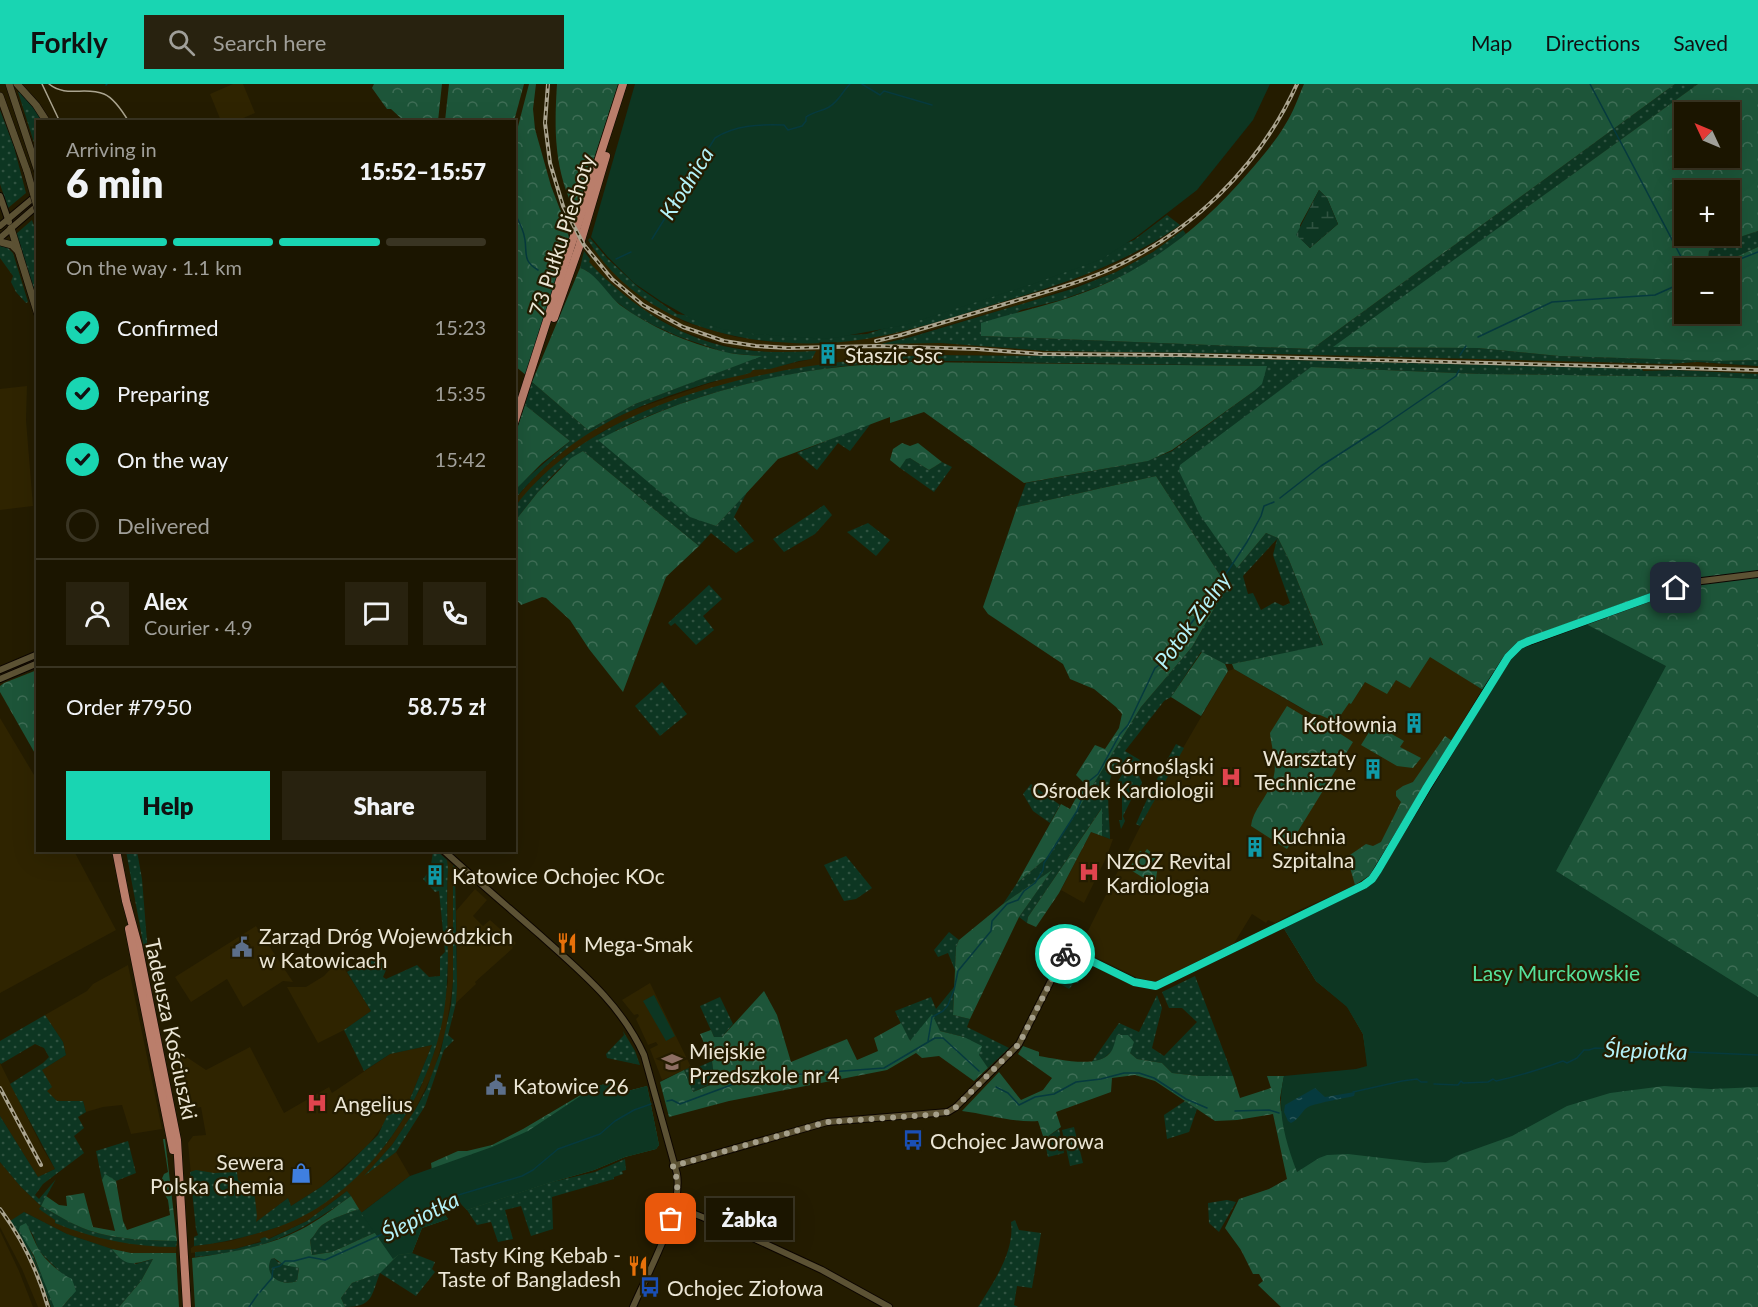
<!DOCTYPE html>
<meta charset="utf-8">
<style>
body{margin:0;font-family:Lato,sans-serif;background:#28220f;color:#f1f3f6;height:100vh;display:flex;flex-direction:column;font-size:22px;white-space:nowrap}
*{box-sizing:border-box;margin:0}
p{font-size:20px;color:#a09f99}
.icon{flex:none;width:33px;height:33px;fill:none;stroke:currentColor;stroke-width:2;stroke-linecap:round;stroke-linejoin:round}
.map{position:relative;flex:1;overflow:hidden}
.drawer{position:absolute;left:36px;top:36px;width:480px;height:732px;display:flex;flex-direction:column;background:#1b1500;border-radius:0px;box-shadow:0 6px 24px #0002,0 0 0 2px #393422}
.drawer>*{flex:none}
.needle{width:39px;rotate:314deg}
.buttons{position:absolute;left:1674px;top:18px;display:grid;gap:12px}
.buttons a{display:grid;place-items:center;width:66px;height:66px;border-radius:0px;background:#1b1500;box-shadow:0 6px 24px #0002,0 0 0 2px #393422;font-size:30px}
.pin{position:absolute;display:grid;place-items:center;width:51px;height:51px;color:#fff;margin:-26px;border-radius:12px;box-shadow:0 3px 9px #0006}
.courier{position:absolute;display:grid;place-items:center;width:60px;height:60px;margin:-30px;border:4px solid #19d5b2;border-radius:50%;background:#fff;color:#222;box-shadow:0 2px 8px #0007}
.bubble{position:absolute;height:42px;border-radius:0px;background:#1b1500;box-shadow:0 6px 24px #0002,0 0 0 2px #393422;font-size:20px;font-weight:800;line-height:42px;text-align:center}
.summary em{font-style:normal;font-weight:800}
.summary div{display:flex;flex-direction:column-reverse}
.summary{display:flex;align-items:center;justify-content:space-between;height:102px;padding:0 30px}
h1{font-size:39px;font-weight:800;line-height:45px}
.bar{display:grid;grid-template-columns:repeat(4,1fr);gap:9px 6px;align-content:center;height:72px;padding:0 30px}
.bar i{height:8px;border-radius:4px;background:#393422}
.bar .on{background:#19d5b2}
.bar p{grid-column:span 4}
.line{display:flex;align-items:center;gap:15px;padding:0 30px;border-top:2px solid #393422}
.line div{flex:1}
.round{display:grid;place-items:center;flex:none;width:63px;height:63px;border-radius:0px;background:#28220f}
ol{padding:0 30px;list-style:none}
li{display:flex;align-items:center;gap:18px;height:66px}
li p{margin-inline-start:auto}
li .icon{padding:6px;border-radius:50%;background:#19d5b2;color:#111;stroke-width:4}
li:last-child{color:#a09f99}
li i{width:33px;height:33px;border:3px solid #393422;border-radius:50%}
.primary-button{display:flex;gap:12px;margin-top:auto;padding:12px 30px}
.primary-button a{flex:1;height:69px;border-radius:0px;background:#19d5b2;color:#111;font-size:24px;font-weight:800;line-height:69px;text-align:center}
.primary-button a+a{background:#28220f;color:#f1f3f6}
header{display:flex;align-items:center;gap:36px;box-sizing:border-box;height:84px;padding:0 30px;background:#19d5b2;color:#111}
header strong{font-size:28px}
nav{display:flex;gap:33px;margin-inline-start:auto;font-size:21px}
.search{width:420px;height:54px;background:#28220f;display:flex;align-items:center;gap:15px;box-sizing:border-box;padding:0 21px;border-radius:0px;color:#a09f99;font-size:22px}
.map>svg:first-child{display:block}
.built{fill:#2f2400}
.grass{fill:url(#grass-dots);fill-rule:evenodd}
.forest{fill:url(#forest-crowns);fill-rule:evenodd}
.wetland{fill:url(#wetland-marsh)}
.park{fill:#0d3622}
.water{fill:url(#water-ripples)}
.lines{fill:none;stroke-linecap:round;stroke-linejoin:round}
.stream{stroke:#063a3e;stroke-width:1.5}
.tertiary-casing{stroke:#0d0600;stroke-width:8}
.secondary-casing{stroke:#0d0600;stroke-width:8}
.primary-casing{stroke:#0d0600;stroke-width:9}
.tertiary{stroke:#5c5234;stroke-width:6}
.secondary{stroke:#5c5234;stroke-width:7}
.primary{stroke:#ba7e6b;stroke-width:8}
.tram{stroke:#aaa48f;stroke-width:1.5}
.rail-casing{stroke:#aaa48f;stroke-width:4}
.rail{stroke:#241c00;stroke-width:1.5;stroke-dasharray:4.5;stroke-linecap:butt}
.secondary-bridge-casing{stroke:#0d0600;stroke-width:8;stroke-linecap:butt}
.secondary-bridge{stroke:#5c5234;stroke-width:7}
.done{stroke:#a59f8a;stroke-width:6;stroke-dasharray:0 10.8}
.route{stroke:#19d5b2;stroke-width:8}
.labels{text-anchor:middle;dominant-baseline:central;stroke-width:4.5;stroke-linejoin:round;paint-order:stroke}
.street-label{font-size:21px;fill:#ebe6d5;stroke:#241c00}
.poi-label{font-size:21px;fill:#ebe6d5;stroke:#241c00;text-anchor:start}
.park-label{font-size:21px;fill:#55e09b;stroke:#241c00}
.water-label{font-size:22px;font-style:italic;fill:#b3f1f7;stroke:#241c00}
</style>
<header>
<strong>Forkly</strong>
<div class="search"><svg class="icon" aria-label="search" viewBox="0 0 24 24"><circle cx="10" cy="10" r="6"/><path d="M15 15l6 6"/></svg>Search here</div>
<nav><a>Map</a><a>Directions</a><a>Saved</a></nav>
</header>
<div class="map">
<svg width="1758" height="1223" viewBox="0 0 1758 1223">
<defs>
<pattern id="grass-dots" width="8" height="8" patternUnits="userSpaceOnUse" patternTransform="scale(1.5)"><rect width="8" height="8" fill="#0d3622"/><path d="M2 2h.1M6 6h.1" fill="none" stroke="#305341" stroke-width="1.8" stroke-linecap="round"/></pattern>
<pattern id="forest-crowns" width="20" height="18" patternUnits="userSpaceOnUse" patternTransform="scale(1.5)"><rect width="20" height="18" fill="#1d5539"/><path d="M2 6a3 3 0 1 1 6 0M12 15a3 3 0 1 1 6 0" fill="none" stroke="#3e6d55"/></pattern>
<pattern id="wetland-marsh" width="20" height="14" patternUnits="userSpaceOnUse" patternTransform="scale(1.5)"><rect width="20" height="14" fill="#0d3622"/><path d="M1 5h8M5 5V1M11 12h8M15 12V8" fill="none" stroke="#305341"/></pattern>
<pattern id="water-ripples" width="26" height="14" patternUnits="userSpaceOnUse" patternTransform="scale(1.5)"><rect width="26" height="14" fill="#063a3e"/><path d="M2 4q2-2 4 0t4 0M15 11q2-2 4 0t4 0" fill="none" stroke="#2a5659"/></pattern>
</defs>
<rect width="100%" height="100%" fill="#241c00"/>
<g class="built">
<polygon points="233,0 243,0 255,29 241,35 242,37 221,37 210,10"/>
<polygon points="1180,141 1183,146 1153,168 1116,188 1026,219 885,259 940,259 1047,267 1278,270 1669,280 1697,278 1758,283 1758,290 1675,286 1643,287 1642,285 1178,273 928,271 861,276 815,282 729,300 646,327 605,346 568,370 540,394 515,423 515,415 537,390 576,356 602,340 630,327 707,300 757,285 765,285 812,275 732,263 681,247 638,223 603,193 588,178 593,164 611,186 644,215 685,238 736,253 764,257 826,259 931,239 1057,202 1125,175 1156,158"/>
<polygon points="27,302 26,336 33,422 0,426 0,305"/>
<polygon points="1411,560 1483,606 1370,791 1354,802 1297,827 1275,839 1268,836 1266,839 1252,830 1233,861 1157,898 1148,899 1079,865 1159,705 1228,587 1234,585 1311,630 1320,630 1336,637 1349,618 1351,620 1365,598"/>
<polygon points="0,634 37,696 38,766 74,767 116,846 0,909"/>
<polygon points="1091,748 1110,755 1113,755 1107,772 1084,819 1061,806"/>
<polygon points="447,776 453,781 454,825 453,898 446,946 434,987 415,1026 392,1061 368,1088 396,1068 410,1092 361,1129 347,1107 307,1137 268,1155 235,1165 191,1169 191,1164 194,1162 230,1157 278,1143 317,1123 360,1089 388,1058 400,1040 420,1005 435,966 448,898"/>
<polygon points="475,805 487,816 473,832 483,842 490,836 516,859 512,863 513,864 475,898 476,900 456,919 457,870 456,827"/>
<polygon points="256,842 293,898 283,897 243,923 227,895 191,918 175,893"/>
<polygon points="339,876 371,927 344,946 318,959 287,903 306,903 324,892"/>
<polygon points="128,881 162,1045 131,1050 122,1021 103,1023 86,1028 83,1017 57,1017 46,1007 42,986 66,971 63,958 45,931 87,907 93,900"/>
<polygon points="650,899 691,983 662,996 650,965 658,961 656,958 648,961 636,935 639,932 638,930 634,931 622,916"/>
<polygon points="432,961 410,1015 403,1025 394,1027 368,1061 321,1103 291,1122 288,1114 255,1139 196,1145 188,1059 193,1052 206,1051 201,1023 183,1027 170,974 182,970 206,986 250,963 284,1029 329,1003 332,1009 390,970"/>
<polygon points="0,979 42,1063 55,1085 38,1093 0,1032"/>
<polygon points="0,1078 21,1103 41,1122 120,1154 177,1157 176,1169 131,1169 112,1165 67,1150 24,1128 11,1137 35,1180 51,1223 38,1223 22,1185 0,1143"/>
<polygon points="0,1147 19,1187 33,1223 0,1223"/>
</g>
<g class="grass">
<polygon points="1675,0 1698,0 1335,263 1478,264 1559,272 1715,277 1758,276 1758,282 1697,278 1669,280 1278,270 1047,267 940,259 881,260 911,253 1075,204 1116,188 1153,168 1183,146 1186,150 1166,166 1133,187 1097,203 1061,216 1021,226 981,252 1312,265"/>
<polygon points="18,8 20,8 33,20 43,37 38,38 37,68"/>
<polygon points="0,26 14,63 26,109 8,124 0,100"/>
<path d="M 1167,131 L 1180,141 C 1122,182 1057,202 989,222 C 938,238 880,257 826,259 C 737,263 638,238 588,156 L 590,154 L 607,174 L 638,203 L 677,230 L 829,252 L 867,250 L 1002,205 L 1134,156 Z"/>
<polygon points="32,136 37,151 37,220 16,150"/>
<polygon points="1758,147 1758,163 1711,184 1707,182 1709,167 1728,157"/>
<polygon points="0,162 8,164 13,169 28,218 26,219 16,208 11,198 13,192 0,174"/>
<path d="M 584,167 L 590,175 L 589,178 C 630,222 685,259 746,266 C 769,269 793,268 816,267 L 812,275 L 799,277 L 770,285 L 753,286 L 750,289 C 736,293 720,295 705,300 C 624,325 571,349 515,415 L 515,406 L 521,399 L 570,357 L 525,321 L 532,298 L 588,346 L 635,320 L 760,272 L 727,269 L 680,253 L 655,242 L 633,230 L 610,213 L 587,187 L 580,184 Z"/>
<path d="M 928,271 L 1178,273 L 1642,285 L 1643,287 L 1675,286 L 1758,290 L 1758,295 L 1716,293 L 1481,290 L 1311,283 L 1237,484 L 1266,449 L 1278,454 L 1289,476 L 1323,562 L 1232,580 L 1225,580 L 1201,568 L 1171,613 L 1164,617 L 1125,667 L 1140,676 L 1138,679 L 1126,678 L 1127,680 C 1121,681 1114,684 1112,690 C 1105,706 1110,738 1110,755 L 1102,752 L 1101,725 L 1028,833 L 1027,839 L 1019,833 L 1051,787 L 1003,820 L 1017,799 L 1050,771 L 1141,623 L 1192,563 L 1227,502 L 1156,392 L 1017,423 L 1026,399 L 1147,377 L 1172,367 L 1254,307 L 1266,282 C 1197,281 1127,280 1058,279 C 980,278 900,273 823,285 C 751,296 681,315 615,347 L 690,432 L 716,442 L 747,408 L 734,433 L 754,457 L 736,469 L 711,449 L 699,462 L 583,367 C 555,383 535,412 515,437 L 515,423 C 599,309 794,276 928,271 ZM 1277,455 L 1273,471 L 1290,519 L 1283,522 L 1275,518 L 1261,526 L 1253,509 L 1248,510 L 1243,492 Z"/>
<polygon points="872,338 850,367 838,359 817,386 797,369"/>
<polygon points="906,374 910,374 929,386 942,378 952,383 934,408 900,384"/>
<polygon points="824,421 832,431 815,450 784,468 773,455"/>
<polygon points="868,439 890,456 876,472 847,448"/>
<polygon points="709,501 722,515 703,532 714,546 696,561 675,539 671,542 668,539"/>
<polygon points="662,598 687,630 660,652 635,622"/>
<path d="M 1176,660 L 1184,664 L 1140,742 L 1136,740 C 1148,712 1161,686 1176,660 Z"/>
<polygon points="1131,687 1139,692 1142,698 1140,706 1138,702 1123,732 1125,737 1121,745 1119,736 1122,736 1122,700 1118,697 1123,689"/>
<polygon points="1031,700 1060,721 1050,739 1033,727 1023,710"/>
<polygon points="126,767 137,767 142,795 148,870 144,864"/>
<path d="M 437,767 L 447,776 L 448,783 C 445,828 451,874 445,920 C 434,1010 367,1112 278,1143 C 251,1152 223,1159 194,1162 L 194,1153 L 198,1151 L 196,1145 L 190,1088 L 196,1086 L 214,1089 L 237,1088 L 238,1096 L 242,1099 L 253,1097 L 257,1132 L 256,1138 L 288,1114 L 291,1122 L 321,1103 L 342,1086 L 378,1051 L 387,1032 L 403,1025 L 410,1015 L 432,961 L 390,970 L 364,987 L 344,946 L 371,927 L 347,888 L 371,872 L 378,874 L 386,886 L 383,893 L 386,895 L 417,881 L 429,893 L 440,892 L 440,873 L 445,868 L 439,807 L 435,808 L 423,795 L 430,786 L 433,768 Z"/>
<polygon points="846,772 872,804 856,815 844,817 824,781"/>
<polygon points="453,781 455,783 457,902 456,919 448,951 454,956 444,966 425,1022 396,1068 364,1092 392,1061 415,1026 426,1006 441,966 451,921 453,898"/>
<polygon points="949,848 959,856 956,863 955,886 948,869 938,873 934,866"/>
<polygon points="1070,871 1085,878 1078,892 1081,893 1078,899 1074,899 1069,905 1057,898"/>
<polygon points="1195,892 1233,992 1199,992 1172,989 1162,979 1137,975 1130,969 1111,968 1104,974 1091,979 1119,939 1139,948 1157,911 1162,924 1152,964 1164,972 1197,938 1182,924 1169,924 1162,908"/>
<polygon points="954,903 953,931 970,935 967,943 1009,964 988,984 964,953 940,947 909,957 895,927 931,913 936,925"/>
<polygon points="720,913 733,940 722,953 714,953 700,922"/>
<path d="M 45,931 L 63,958 L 66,971 L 42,986 L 52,1003 L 47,1007 L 57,1017 L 83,1017 L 86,1028 L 78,1033 L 84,1044 L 74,1052 L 84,1069 L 43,1100 L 35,1111 L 39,1115 L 56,1095 L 41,1122 C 56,1130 72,1140 88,1146 C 116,1156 147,1156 177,1157 L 176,1163 C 134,1163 94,1155 55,1139 L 55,1136 L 39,1125 L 41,1122 L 21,1103 L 0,1078 L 0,1032 L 38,1093 L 55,1085 L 10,1000 L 43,979 L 49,973 L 44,964 L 35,960 L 1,980 L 0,979 L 0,957 Z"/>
<polygon points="623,947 635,967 640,981 607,974 606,970 624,951"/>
<polygon points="712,977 715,998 693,1008 684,986 691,983 692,986"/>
<polygon points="1185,1017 1197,1025 1189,1048 1167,1055 1164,1031"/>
<polygon points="1074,1043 1083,1079 1070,1082 1062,1046"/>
<polygon points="1059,1045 1064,1069 1048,1073 1044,1055"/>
<polygon points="128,1057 136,1089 116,1097 105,1091 102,1096 96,1067"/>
<polygon points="625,1075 626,1086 622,1087 623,1090 614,1093 614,1095 552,1113 553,1145 531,1152 521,1122 505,1126 513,1155 498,1158 491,1138 477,1141 467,1126 552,1098 595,1088"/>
<path d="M 410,1092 L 383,1145 L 332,1168 L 312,1171 L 310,1156 C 315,1152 317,1145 322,1141 C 334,1133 346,1130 359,1125 L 362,1129 Z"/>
<path d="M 347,1107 L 351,1112 C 295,1152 264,1166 195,1173 L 195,1168 L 235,1165 L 261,1158 L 260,1155 L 265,1153 L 269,1155 L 307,1137 Z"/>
<polygon points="1227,1116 1236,1118 1219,1148 1209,1139 1208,1119"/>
<polygon points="24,1128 67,1150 112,1165 117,1171 136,1180 153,1175 141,1197 119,1223 62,1223 71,1213 64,1192 39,1167 33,1151 25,1139 28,1161 51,1211 54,1223 51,1223 35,1180 10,1137"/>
<path d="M 1015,1136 L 1019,1146 L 1041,1149 L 1032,1204 L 1017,1202 L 1014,1221 L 1018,1223 L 978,1223 C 993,1199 1015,1168 1011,1138 Z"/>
<path d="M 412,1169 L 435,1178 L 432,1185 L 435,1188 L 416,1212 L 380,1189 C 371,1212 373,1223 345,1223 L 341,1214 L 352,1199 L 379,1189 L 398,1171 Z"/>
<path d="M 274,1174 L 278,1178 L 299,1184 L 297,1197 C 281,1203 263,1193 270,1175 Z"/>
</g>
<g class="forest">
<polygon points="374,0 442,0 438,37 404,37 391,25 387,25 372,4"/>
<polygon points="449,0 524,0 514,37 445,37"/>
<polygon points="529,0 536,0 533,25 535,45 551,102 566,141 569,154 527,292 515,282 515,54"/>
<path d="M 557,0 L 618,0 L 576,130 C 554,86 554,48 557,0 Z"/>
<path d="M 1304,0 L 1675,0 L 1312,265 L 981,252 L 981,239 C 1020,227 1060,219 1098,203 C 1158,178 1207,137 1249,88 C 1262,73 1275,58 1285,41 C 1293,29 1298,14 1304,0 ZM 1319,106 L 1327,114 L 1338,140 L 1310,164 L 1301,155 L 1300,141 Z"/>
<path d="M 1698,0 L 1758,0 L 1758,147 L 1728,157 L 1709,167 L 1707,182 L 1711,184 L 1758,163 L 1758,276 L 1715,277 L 1559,272 L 1478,264 L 1333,263 ZM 1684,28 L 1730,28 L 1730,74 L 1684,74 ZM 1684,106 L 1730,106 L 1730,152 L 1684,152 ZM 1684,184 L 1730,184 L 1730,230 L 1684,230 Z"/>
<path d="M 580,184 C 596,189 607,210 620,221 C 650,243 688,259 725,268 C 736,271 750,271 762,272 L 635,320 L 588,346 L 532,298 Z"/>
<path d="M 909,278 L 1267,282 L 1262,300 L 1254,307 L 1172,366 L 1148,377 L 1024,399 L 924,328 L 890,339 L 890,333 L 778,375 L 716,442 L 690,433 L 598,356 C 669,319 744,296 823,285 C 852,281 881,280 909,278 Z"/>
<path d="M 1311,283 L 1481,290 L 1716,293 L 1758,295 L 1758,1223 L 1281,1223 L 1258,1201 L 1263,1197 L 1259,1190 L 1253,1190 L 1241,1166 L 1225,1144 L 1239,1115 L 1269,1105 L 1287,1095 L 1273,1030 L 1237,1036 L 1215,1037 L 1155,997 L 1135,991 L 1112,994 L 1111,1008 L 1056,1028 L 1061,1043 L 1044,1055 L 1038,1037 C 1015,1039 986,1030 962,1027 L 999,988 L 1021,1016 L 1043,1006 L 1052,994 L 1018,970 L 1023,962 L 1039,968 L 1039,972 C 1058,975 1097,985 1110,969 C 1114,965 1115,956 1117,951 L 1128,951 L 1134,958 L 1130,969 L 1137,975 L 1162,979 L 1172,989 L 1199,992 L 1233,992 L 1240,1014 L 1271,1004 L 1267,992 L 1284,992 L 1280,1014 L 1281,1027 L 1369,989 L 1363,950 L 1347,922 L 1316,897 L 1283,843 L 1366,803 L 1488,609 L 1430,573 L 1410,604 L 1396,596 L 1387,610 L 1365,598 L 1351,620 L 1349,619 L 1336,638 L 1320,631 L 1312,630 L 1234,585 L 1232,580 L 1323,561 L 1289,476 L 1278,454 L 1266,449 L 1237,484 L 1200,431 L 1179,387 L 1180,381 Z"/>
<path d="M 525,321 L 570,357 L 542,379 L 515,406 L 515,380 L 517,379 C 510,359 519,340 525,321 Z"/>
<polygon points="902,359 910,362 918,359 942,378 929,386 910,374 906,375 900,384 890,376 893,365"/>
<polygon points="583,367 699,462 666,493 623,608 589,565 570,536 546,514 542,513 521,521 515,514 515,437 538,408 571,374"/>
<polygon points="1156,392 1227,502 1192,563 1141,623 1050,771 1017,799 1061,720 1070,725 1084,699 1076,691 1095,661 1105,665 1119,644 1122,630 1116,623 1094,605 1070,595 1063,580 988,530 983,523 1017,423"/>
<polygon points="1202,568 1225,580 1228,587 1201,632 1171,613"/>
<polygon points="37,586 37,673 0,608 0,602 4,599"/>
<path d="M 1287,622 L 1307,634 L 1322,638 L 1353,658 L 1287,765 L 1251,742 C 1253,724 1271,710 1274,691 C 1277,679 1271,661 1270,649 Z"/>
<polygon points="1374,640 1404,657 1400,663 1421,674 1413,684 1397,682 1361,661"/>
<polygon points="1445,652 1452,657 1370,791 1355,801 1347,773 1366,760 1373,762 1381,758 1401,718 1396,712 1396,707 1403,702 1413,698"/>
<polygon points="1102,724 1102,752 1091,748 1059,809 1036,843 1027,839 1028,833"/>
<polygon points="1147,765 1159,775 1155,801 1129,785 1140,767 1144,769"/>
<polygon points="1052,786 1019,833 970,935 953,931 956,863 959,856 1003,820"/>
<polygon points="764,907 777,931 791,978 847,955 857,976 878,967 874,954 901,939 910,957 932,930 940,947 964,953 982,962 979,971 988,984 974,997 939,972 922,974 916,969 887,986 729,1017 669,1033 660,998 684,986 693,1008 715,999 712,977 700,950 711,946 714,953 722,953"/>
<path d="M 616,997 L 624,1008 L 647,1002 L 659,1061 L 656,1065 L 625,1073 L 594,1086 L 552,1098 L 467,1126 L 458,1116 L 440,1124 L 448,1135 L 422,1144 L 412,1169 L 398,1171 L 380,1189 L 352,1199 L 341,1214 L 345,1223 L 195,1223 L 192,1174 C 229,1169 266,1163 300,1146 C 318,1137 334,1124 351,1112 L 359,1125 C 346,1130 334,1133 322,1141 C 317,1145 315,1152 310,1156 L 312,1171 L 332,1168 L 383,1145 L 432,1087 L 431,1079 L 458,1067 L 467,1067 L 492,1061 L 523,1045 L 594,1003 ZM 274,1174 L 284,1181 L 299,1184 L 297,1197 C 281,1203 263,1192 271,1175 Z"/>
<path d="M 163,1055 L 165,1055 L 177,1157 C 147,1156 116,1156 88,1146 C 71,1140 56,1130 41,1122 L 46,1112 L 59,1121 L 67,1122 L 66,1112 L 84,1109 L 93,1143 L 115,1147 L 102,1096 L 105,1090 L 116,1097 L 123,1137 L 127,1146 L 170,1131 L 168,1116 L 159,1101 L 164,1090 L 168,1088 Z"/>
<path d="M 26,1139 C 31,1148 34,1157 39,1166 C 44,1175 62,1191 72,1195 L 76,1207 L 62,1223 L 54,1223 L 34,1172 L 19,1146 L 20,1142 Z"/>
<path d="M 112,1165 L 131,1169 L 176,1169 L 179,1223 L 119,1223 L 141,1197 L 153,1175 C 133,1180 126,1184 112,1165 Z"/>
</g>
<polygon class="wetland" points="1319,106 1327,114 1338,140 1310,164 1296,151"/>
<g class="park">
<polygon points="635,0 1270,0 1253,36 1197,106 1136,153 1102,175 1033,200 905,241 828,255 754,250 723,245 692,235 662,218 634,199 607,172 591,153"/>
<path d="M 1584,539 L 1666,582 L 1556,787 L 1758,913 L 1758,1003 L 1711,1005 L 1664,1002 L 1610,1009 L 1567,1022 L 1512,1052 L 1456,1072 L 1446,1078 L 1425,1079 L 1348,1070 L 1327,1071 L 1319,1074 L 1297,1088 C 1285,1056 1276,1025 1284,992 L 1356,985 L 1367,982 L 1363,950 L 1347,923 L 1316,897 L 1283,843 L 1366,803 L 1511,574 L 1522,563 Z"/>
<polygon points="654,911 675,952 666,957 643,917"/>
<polygon points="616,997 624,1008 647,1002 659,1061 656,1065 625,1073 594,1086 552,1098 467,1126 457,1116 440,1124 448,1135 422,1144 412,1169 398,1171 393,1175 361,1129 410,1092 492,1063 528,1047 594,1003"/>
</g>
<path class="water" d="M 1315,1004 L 1325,1013 L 1355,1008 L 1354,1012 C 1339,1015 1323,1018 1310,1022 C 1302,1025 1300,1035 1291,1039 L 1288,1037 L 1284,1028 L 1285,1021 Z"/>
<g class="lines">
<g class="stream">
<polyline points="862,0 880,11 884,7 932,21"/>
<polyline points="1590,0 1687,184"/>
<polyline points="106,1 107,0"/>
<path d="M 514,128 C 519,137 524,147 525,156 C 527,171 523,177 538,186"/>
<path d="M 652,155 L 715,54 C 735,41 761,40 784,41 L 788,46 L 802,42 L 806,37 L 806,33 C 813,28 822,27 829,23 C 839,17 842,8 850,0"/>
<polyline points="616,175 631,168"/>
<polyline points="1717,184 1758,168"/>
<polyline points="1478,253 1552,218 1655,211 1684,198"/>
<polyline points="1460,271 1466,262"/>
<polyline points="1280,414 1321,382 1380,344 1456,292 1459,286"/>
<polyline points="928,957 932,933 943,927 948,921 954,906 958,887 991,847 992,837 1007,820 1018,816 1024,807 1035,799 1043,786 1044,779 1077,727 1088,698 1098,690 1120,650 1128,641 1155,584 1159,581 1160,575 1166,570 1172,559 1176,559 1189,546 1189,542 1203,524 1206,516 1210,514 1247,458 1261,432 1264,422 1274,418"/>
<path d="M 1434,1000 L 1458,1001 L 1461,997 L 1463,999 L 1488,998 L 1493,995 L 1496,997 C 1520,992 1541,985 1563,977 L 1567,979 L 1577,974 L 1584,966 L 1589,966 L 1595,964 L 1758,971"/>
<polyline points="996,1003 1008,1009 1019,1021 1035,1013 1054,1010 1076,998 1101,995 1124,989 1139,989 1154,994 1186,1015 1207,1024"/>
<polyline points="1353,1008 1402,997 1417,995 1421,998 1427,998"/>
<polyline points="667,1017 672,1016 680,1020 750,994 884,984 935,954 943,954 979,987"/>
<polyline points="1235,1027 1269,1026 1279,1029"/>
<polyline points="260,1208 272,1194 273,1184 280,1182 285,1177 294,1177 309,1173 325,1176 387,1148 397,1146 445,1115 522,1092 533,1086 558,1065 600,1050 615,1037 634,1026 651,1020"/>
<polyline points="249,1223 258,1210"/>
</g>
<g class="tertiary-casing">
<g id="tertiary">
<polyline points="0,112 9,138"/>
<polyline points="0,142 38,110"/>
<polyline points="0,154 38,121"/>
<polyline points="0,586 38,570"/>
<polyline points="0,595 38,579"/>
<path d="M 443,766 C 475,795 508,823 540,851 C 580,887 621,920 644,971 L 677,1090 C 683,1127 648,1188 633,1223"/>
<polyline points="673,1082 827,1038 948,1028 956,1023 1019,960 1067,865 1135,898 1156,902 1364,801 1372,795 1486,607 1508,573 1520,561 1676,504 1694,498 1758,490"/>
<polyline points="675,1122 742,1149 822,1186 889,1223"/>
</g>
</g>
<g class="secondary-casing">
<g id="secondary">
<polyline points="9,0 38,88"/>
<polyline points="17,0 36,21 47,38"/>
<polyline points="0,12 27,87"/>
<polyline points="11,144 38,231"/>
<polyline points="0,158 12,161 18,167"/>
</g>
</g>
<g class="primary-casing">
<g id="primary">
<polyline points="554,234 579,163 606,72"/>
<polyline points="514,339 623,0"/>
<polyline points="116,766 126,817 138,861 177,1056 187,1223"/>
<polyline points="129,845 173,1066"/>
</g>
</g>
<use href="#tertiary" class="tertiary"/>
<use href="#secondary" class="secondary"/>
<use href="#primary" class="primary"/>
<g class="tram">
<polyline points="42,0 60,38"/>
<path d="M 49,0 C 66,14 85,2 104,10 C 114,14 123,28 129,38"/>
</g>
<g class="rail-casing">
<g id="rail">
<polyline points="548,0 545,39 550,79 563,122 584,161 612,195 643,221 683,243 724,257 756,262 788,264 877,262 977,265 1042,270 1181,271 1758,286"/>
<path d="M 876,257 L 901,251 C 939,240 977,228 1015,217 C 1045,208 1076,200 1106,187 C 1190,150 1259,84 1297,0"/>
<polyline points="0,1004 41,1081"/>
<path d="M 0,1125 C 22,1154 38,1188 48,1223"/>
</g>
</g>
<use href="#rail" class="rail"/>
<g class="secondary-bridge-casing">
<polyline id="secondary-bridge" points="27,87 38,126"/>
</g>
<use href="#secondary-bridge" class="secondary-bridge"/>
</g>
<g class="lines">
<polyline class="done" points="671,1135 678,1099 673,1082 827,1038 942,1030 953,1026 1019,960 1065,870"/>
<polyline class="route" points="1065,870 1067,865 1134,898 1156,902 1364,801 1372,795 1378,786 1427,703 1508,573 1520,561 1529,557 1676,504"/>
</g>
<defs>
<g id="building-bare" transform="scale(1.62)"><path d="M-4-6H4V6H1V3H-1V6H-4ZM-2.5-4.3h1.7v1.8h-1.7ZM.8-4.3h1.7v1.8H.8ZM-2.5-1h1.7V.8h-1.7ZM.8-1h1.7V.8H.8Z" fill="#0f9aa8" stroke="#241c00" stroke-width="2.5" paint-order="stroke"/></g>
<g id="hospital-bare" transform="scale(1.62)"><path d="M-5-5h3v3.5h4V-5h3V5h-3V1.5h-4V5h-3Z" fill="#e0444e" stroke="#241c00" stroke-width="2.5" paint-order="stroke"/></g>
<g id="restaurant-bare" transform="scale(1.62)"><path d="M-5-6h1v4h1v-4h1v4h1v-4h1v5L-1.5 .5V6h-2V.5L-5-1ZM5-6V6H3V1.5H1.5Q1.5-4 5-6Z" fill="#e8710a" stroke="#241c00" stroke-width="2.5" paint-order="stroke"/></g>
<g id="civic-bare" transform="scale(1.62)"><path d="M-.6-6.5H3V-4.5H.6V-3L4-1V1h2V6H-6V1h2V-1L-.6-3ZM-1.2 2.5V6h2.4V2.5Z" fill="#5c6f8a" stroke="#241c00" stroke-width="2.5" paint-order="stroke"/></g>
<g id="school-bare" transform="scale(1.62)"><path d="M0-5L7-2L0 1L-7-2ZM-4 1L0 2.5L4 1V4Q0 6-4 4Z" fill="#8d6e63" stroke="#241c00" stroke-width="2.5" paint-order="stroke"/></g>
<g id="bus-bare" transform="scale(1.62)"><path d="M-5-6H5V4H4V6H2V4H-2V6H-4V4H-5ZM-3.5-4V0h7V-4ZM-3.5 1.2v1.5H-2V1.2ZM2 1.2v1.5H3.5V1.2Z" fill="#1a4fb4" stroke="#241c00" stroke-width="2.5" paint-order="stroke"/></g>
<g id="shop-bare" transform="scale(1.62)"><path d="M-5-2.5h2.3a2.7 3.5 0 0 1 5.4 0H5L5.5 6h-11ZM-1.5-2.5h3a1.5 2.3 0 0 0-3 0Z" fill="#3f7fe0" stroke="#241c00" stroke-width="2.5" paint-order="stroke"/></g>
</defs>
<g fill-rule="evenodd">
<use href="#building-bare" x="828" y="270"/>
<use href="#building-bare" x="1414" y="639"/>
<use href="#building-bare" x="1373" y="685"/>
<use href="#hospital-bare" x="1231" y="693"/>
<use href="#building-bare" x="1255" y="763"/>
<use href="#hospital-bare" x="1089" y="788"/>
<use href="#building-bare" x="435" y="791"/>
<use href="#restaurant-bare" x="567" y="859"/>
<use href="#civic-bare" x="242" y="863"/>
<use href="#school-bare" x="672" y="978"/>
<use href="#civic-bare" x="496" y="1001"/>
<use href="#hospital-bare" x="317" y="1019"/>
<use href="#bus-bare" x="913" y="1056"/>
<use href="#shop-bare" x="301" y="1089"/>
<use href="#restaurant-bare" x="638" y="1182"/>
<use href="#bus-bare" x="650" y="1203"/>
</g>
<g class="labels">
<g class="street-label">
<text transform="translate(561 151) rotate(-72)">73 Pułku Piechoty</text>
<text transform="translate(172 945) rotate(78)">Tadeusza Kościuszki</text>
</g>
<g class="poi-label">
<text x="845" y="270">Staszic Ssc</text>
<text x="1397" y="639" text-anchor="end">Kotłownia</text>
<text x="1356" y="673" text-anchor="end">Warsztaty<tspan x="1356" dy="24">Techniczne</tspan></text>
<text x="1214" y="681" text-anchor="end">Górnośląski<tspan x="1214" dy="24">Ośrodek Kardiologii</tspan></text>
<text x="1272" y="751">Kuchnia<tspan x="1272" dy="24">Szpitalna</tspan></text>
<text x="1106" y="776">NZOZ Revital<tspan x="1106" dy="24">Kardiologia</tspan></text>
<text x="452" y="791">Katowice Ochojec KOc</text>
<text x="259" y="851">Zarząd Dróg Wojewódzkich<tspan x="259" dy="24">w Katowicach</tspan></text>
<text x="584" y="859">Mega-Smak</text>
<text x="689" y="966">Miejskie<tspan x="689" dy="24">Przedszkole nr 4</tspan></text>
<text x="513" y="1001">Katowice 26</text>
<text x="334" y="1019">Angelius</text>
<text x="930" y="1056">Ochojec Jaworowa</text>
<text x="284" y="1077" text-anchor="end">Sewera<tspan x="284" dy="24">Polska Chemia</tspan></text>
<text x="621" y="1170" text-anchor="end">Tasty King Kebab -<tspan x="621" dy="24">Taste of Bangladesh</tspan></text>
<text x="667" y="1203">Ochojec Ziołowa</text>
</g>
<g class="park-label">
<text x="1556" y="888">Lasy Murckowskie</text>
</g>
<g class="water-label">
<text transform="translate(686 99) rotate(-58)">Kłodnica</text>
<text transform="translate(1192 536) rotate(-54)">Potok Zielny</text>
<text transform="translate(1646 966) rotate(2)">Ślepiotka</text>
<text transform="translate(420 1132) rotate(-27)">Ślepiotka</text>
</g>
</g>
</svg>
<div class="buttons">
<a><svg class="needle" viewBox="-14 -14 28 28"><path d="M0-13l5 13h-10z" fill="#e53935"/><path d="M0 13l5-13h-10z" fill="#a09f99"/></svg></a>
<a>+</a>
<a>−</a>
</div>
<div class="pin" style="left:671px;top:1135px;background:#ea580c"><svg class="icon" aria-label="bag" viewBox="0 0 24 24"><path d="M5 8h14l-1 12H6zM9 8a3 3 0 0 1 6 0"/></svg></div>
<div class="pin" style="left:1676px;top:504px;background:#1f2937"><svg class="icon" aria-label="home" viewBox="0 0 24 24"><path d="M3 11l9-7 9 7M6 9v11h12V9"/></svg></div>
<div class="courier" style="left:1065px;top:870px"><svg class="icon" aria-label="bike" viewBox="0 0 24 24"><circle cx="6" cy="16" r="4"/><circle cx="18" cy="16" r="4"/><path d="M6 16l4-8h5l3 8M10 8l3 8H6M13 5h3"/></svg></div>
<div class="bubble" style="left:706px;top:1114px;width:87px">Żabka</div>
<section class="drawer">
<div class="summary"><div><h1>6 min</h1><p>Arriving in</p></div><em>15:52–15:57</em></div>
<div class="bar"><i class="on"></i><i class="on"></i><i class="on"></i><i></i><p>On the way · 1.1 km</p></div>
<ol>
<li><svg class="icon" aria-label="check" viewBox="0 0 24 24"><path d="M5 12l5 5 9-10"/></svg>Confirmed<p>15:23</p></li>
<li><svg class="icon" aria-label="check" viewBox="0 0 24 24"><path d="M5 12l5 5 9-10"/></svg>Preparing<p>15:35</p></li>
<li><svg class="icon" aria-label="check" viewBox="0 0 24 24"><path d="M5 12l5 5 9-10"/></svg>On the way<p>15:42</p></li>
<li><i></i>Delivered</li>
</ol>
<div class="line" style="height:108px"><a class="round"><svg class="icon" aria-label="person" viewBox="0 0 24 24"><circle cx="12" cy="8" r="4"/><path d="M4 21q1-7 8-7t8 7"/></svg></a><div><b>Alex</b><p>Courier · 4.9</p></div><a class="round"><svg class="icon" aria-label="chat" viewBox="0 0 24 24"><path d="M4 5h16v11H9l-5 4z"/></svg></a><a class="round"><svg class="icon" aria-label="phone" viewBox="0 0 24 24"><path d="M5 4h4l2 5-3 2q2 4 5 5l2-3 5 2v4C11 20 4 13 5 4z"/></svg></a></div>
<div class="line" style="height:78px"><div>Order #7950</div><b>58.75 zł</b></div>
<div class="primary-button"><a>Help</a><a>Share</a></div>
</section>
</div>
